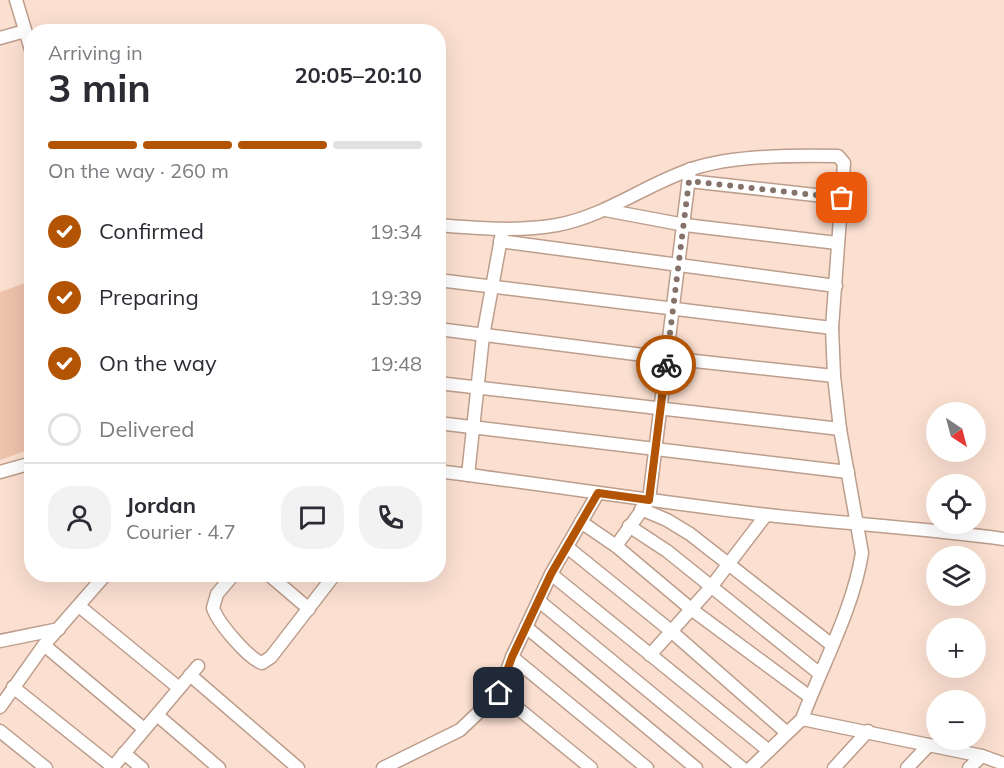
<!DOCTYPE html>
<meta charset="utf-8">
<style>
body{margin:0;font-family:Mulish,sans-serif;background:#f2f2f3;color:#2b2b33;height:100vh;display:flex;flex-direction:column;font-size:22px;white-space:nowrap}
*{box-sizing:border-box;margin:0}
p{font-size:20px;color:#7c7c81}
.icon{flex:none;width:33px;height:33px;fill:none;stroke:currentColor;stroke-width:2;stroke-linecap:round;stroke-linejoin:round}
.map{position:relative;flex:1;overflow:hidden}
.details{position:absolute;left:24px;top:24px;width:422px;height:558px;display:flex;flex-direction:column;background:#fff;border-radius:24px;box-shadow:0 6px 24px #0002}
.details>*{flex:none}
.needle{width:39px;rotate:144deg}
.fabs{position:absolute;left:926px;top:402px;display:grid;gap:12px}
.fabs a{display:grid;place-items:center;width:60px;height:60px;border-radius:50%;background:#fff;box-shadow:0 6px 24px #0002;font-size:30px}
.pin{position:absolute;display:grid;place-items:center;width:51px;height:51px;color:#fff;margin:-26px;border-radius:12px;box-shadow:0 3px 9px #0006}
.courier{position:absolute;display:grid;place-items:center;width:60px;height:60px;margin:-30px;border:4px solid #b35405;border-radius:50%;background:#fff;color:#222;box-shadow:0 2px 8px #0007}
.head em{font-style:normal;font-weight:700}
.head div{display:flex;flex-direction:column-reverse}
.head{display:flex;align-items:center;justify-content:space-between;height:102px;padding:0 24px}
h1{font-size:39px;font-weight:700;line-height:45px}
.bar{display:grid;grid-template-columns:repeat(4,1fr);gap:9px 6px;align-content:center;height:72px;padding:0 24px}
.bar i{height:8px;border-radius:4px;background:#e1e1e2}
.bar .current{background:#b35405}
.bar p{grid-column:span 4}
.line{display:flex;align-items:center;gap:15px;padding:0 24px;border-top:2px solid #e1e1e2}
.line div{flex:1}
.round{display:grid;place-items:center;flex:none;width:63px;height:63px;border-radius:24px;background:#f2f2f3}
ol{padding:0 24px;list-style:none}
li{display:flex;align-items:center;gap:18px;height:66px}
li p{margin-inline-start:auto}
li .icon{padding:6px;border-radius:50%;background:#b35405;color:#fff;stroke-width:4}
li:last-child{color:#7c7c81}
li i{width:33px;height:33px;border:3px solid #e1e1e2;border-radius:50%}
.map>svg:first-child{display:block}
.park{fill:#eec3ab}
.lines{fill:none;stroke-linecap:round;stroke-linejoin:round}
.minor-casing{stroke:#bd9d8b;stroke-width:15}
.minor{stroke:#fff;stroke-width:12}
.done{stroke:#857369;stroke-width:6;stroke-dasharray:0 10.8}
.route{stroke:#b35405;stroke-width:8}
</style>
<div class="map">
<svg width="1004" height="768" viewBox="0 0 1004 768">
<rect width="100%" height="100%" fill="#fbe0d1"/>
<polygon class="park" points="31,281 31,449 0,460 0,292"/>
<g class="lines">
<g class="minor-casing">
<g id="minor">
<polyline points="16,0 32,53"/>
<polyline points="0,38 25,31"/>
<polyline points="689,181 842,198"/>
<polyline points="605,210 685,225 837,243"/>
<path d="M 438,225 C 477,228 518,232 557,225 C 606,216 646,184 692,169 C 732,155 795,155 838,156 L 844,163 L 832,328 L 834,376"/>
<polyline points="500,241 836,286"/>
<polyline points="438,280 832,328"/>
<path d="M 438,329 L 667,358 L 834,376 L 840,429 L 862,553 C 853,610 822,665 802,719"/>
<polyline points="438,383 840,429"/>
<polyline points="438,423 848,472"/>
<path d="M 438,471 C 548,485 658,502 768,515 C 847,524 925,528 1004,539"/>
<polyline points="0,472 32,463"/>
<polyline points="468,475 483,336 502,233"/>
<polyline points="641,509 667,520 690,534 832,645"/>
<polyline points="581,522 616,546 691,609 810,697"/>
<polyline points="629,526 667,551 820,674"/>
<polyline points="616,546 649,500 690,169"/>
<polyline points="567,547 671,631 786,732"/>
<path d="M 234,574 L 217,594 L 213,608 C 218,623 248,658 262,663 L 271,657 L 335,574"/>
<polyline points="268,574 309,609"/>
<polyline points="551,574 769,751"/>
<polyline points="539,601 742,768"/>
<polyline points="79,606 179,688"/>
<polyline points="526,627 696,768"/>
<polyline points="0,641 59,629"/>
<polyline points="44,645 144,729"/>
<polyline points="650,655 711,587 766,515"/>
<polyline points="512,657 647,768"/>
<polyline points="190,675 298,768"/>
<polyline points="13,687 113,767"/>
<polyline points="499,693 512,657 551,574 598,493"/>
<polyline points="0,707 44,645 106,574"/>
<polyline points="157,715 219,768"/>
<polyline points="0,731 46,768"/>
<polyline points="124,753 142,768"/>
<polyline points="112,768 198,666"/>
<polyline points="383,768 460,730 499,693 591,768"/>
<polyline points="751,768 802,719 982,756 1004,764"/>
<polyline points="834,768 868,731"/>
<polyline points="907,768 929,745"/>
<polyline points="969,768 982,756"/>
</g>
</g>
<use href="#minor" class="minor"/>
</g>
<g class="lines">
<polyline class="done" points="666,365 689,181 842,198"/>
<polyline class="route" points="499,693 512,657 551,574 598,493 649,500 666,365"/>
</g>
</svg>
<div class="fabs">
<a><svg class="needle" viewBox="-14 -14 28 28"><path d="M0-13l5 13h-10z" fill="#e53935"/><path d="M0 13l5-13h-10z" fill="#7c7c81"/></svg></a>
<a><svg class="icon" aria-label="locate" viewBox="0 0 24 24"><circle cx="12" cy="12" r="6"/><path d="M12 2v4M12 18v4M2 12h4M18 12h4"/></svg></a>
<a><svg class="icon" aria-label="layers" viewBox="0 0 24 24"><path d="M12 4l9 5-9 5-9-5zM3 14l9 5 9-5"/></svg></a>
<a>+</a>
<a>−</a>
</div>
<div class="pin" style="left:842px;top:198px;background:#ea580c"><svg class="icon" aria-label="bag" viewBox="0 0 24 24"><path d="M5 8h14l-1 12H6zM9 8a3 3 0 0 1 6 0"/></svg></div>
<div class="pin" style="left:499px;top:693px;background:#1f2937"><svg class="icon" aria-label="home" viewBox="0 0 24 24"><path d="M3 11l9-7 9 7M6 9v11h12V9"/></svg></div>
<div class="courier" style="left:666px;top:365px"><svg class="icon" aria-label="bike" viewBox="0 0 24 24"><circle cx="6" cy="16" r="4"/><circle cx="18" cy="16" r="4"/><path d="M6 16l4-8h5l3 8M10 8l3 8H6M13 5h3"/></svg></div>
<section class="details">
<div class="head"><div><h1>3 min</h1><p>Arriving in</p></div><em>20:05–20:10</em></div>
<div class="bar"><i class="current"></i><i class="current"></i><i class="current"></i><i></i><p>On the way · 260 m</p></div>
<ol>
<li><svg class="icon" aria-label="check" viewBox="0 0 24 24"><path d="M5 12l5 5 9-10"/></svg>Confirmed<p>19:34</p></li>
<li><svg class="icon" aria-label="check" viewBox="0 0 24 24"><path d="M5 12l5 5 9-10"/></svg>Preparing<p>19:39</p></li>
<li><svg class="icon" aria-label="check" viewBox="0 0 24 24"><path d="M5 12l5 5 9-10"/></svg>On the way<p>19:48</p></li>
<li><i></i>Delivered</li>
</ol>
<div class="line" style="height:108px"><a class="round"><svg class="icon" aria-label="person" viewBox="0 0 24 24"><circle cx="12" cy="8" r="4"/><path d="M4 21q1-7 8-7t8 7"/></svg></a><div><b>Jordan</b><p>Courier · 4.7</p></div><a class="round"><svg class="icon" aria-label="chat" viewBox="0 0 24 24"><path d="M4 5h16v11H9l-5 4z"/></svg></a><a class="round"><svg class="icon" aria-label="phone" viewBox="0 0 24 24"><path d="M5 4h4l2 5-3 2q2 4 5 5l2-3 5 2v4C11 20 4 13 5 4z"/></svg></a></div>
</section>
</div>
